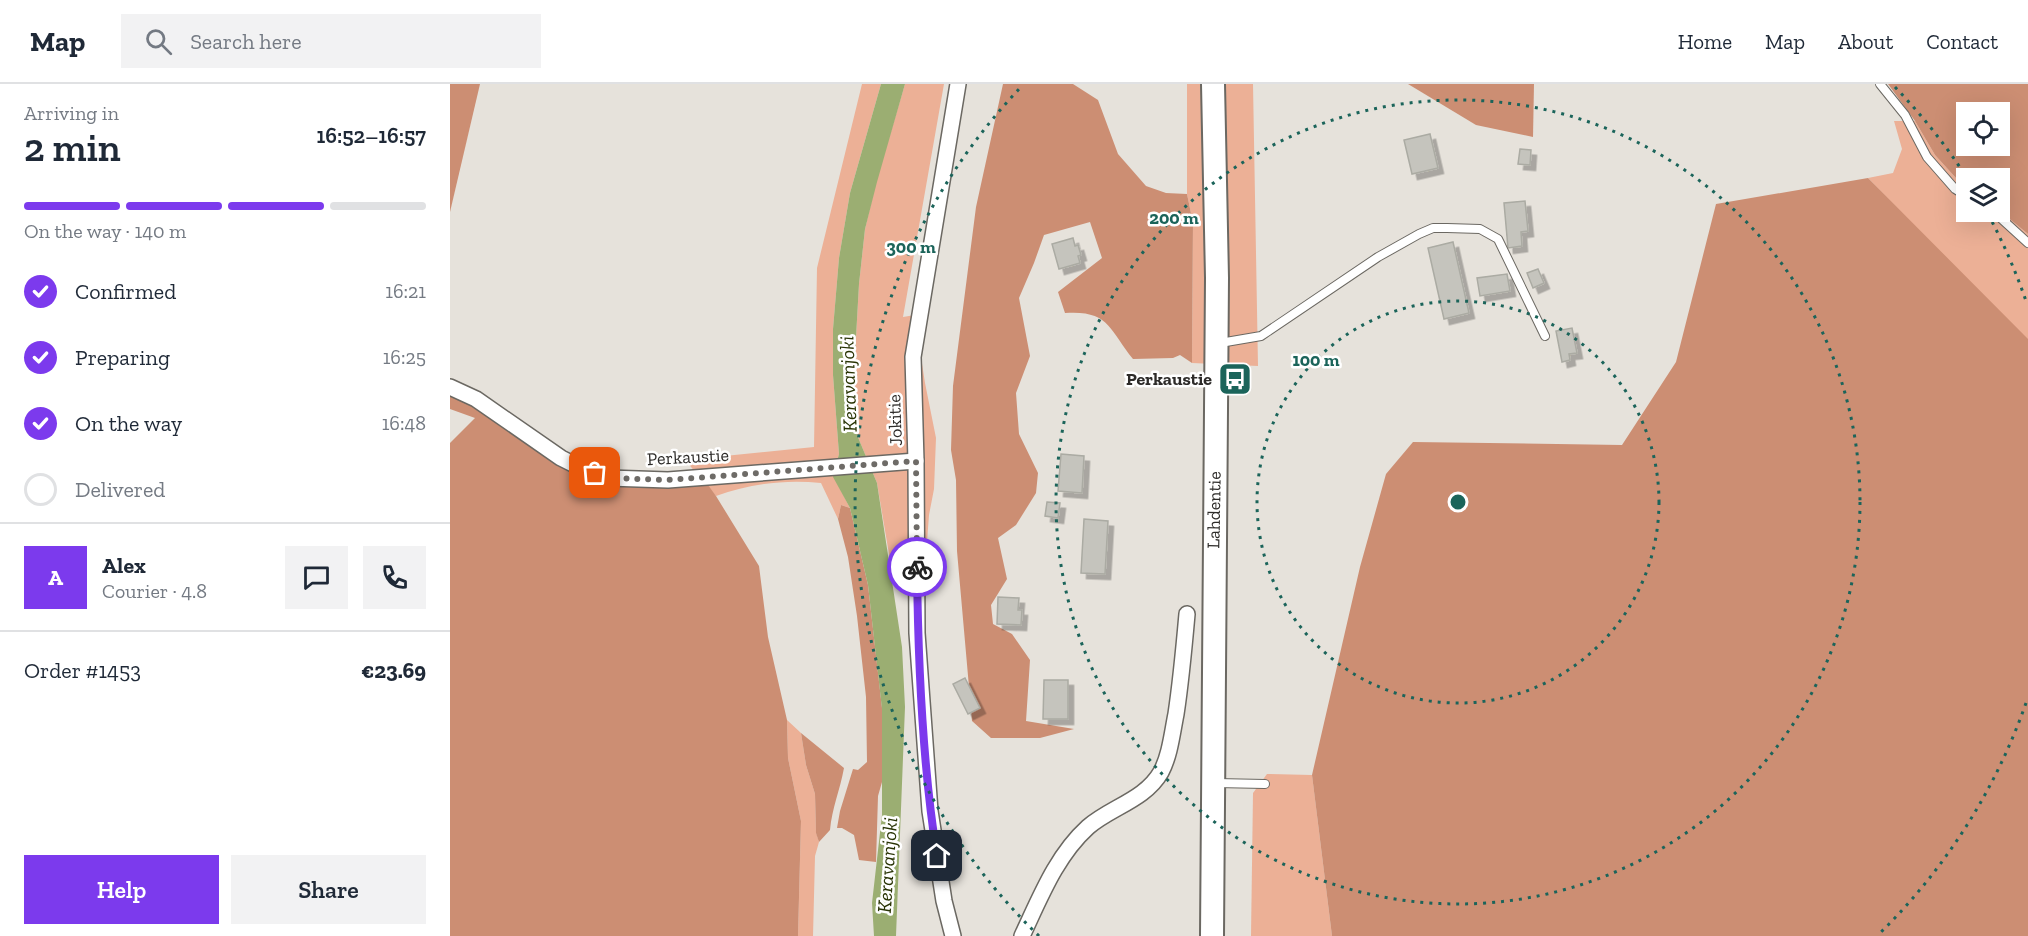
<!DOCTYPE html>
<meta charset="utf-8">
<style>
body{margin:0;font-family:"Zilla Slab",serif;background:#f2f2f3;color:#1f2937;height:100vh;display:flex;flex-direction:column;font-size:22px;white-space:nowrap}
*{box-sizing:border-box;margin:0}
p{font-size:20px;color:#747a83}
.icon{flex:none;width:33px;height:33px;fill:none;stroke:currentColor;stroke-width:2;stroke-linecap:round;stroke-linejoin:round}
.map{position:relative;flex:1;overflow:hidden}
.drawer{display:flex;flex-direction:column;background:#fff;width:450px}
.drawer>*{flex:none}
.tools{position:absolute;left:1506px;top:18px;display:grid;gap:12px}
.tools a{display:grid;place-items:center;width:54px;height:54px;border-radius:0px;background:#fff;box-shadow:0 6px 24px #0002;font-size:30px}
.pin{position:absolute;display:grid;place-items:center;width:51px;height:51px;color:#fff;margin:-26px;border-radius:12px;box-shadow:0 3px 9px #0006}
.courier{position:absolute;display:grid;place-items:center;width:60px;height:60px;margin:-30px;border:4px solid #7c3aed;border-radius:50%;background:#fff;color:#222;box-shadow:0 2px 8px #0007}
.head em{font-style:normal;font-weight:600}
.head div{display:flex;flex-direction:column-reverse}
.head{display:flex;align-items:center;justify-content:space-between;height:102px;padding:0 24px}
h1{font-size:39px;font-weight:600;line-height:45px}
.bar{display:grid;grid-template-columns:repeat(4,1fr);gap:9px 6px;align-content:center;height:72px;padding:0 24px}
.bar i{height:8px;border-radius:4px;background:#e0e1e3}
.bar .selected{background:#7c3aed}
.bar p{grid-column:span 4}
.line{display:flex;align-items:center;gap:15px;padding:0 24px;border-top:2px solid #e0e1e3}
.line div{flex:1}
.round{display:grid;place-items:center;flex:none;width:63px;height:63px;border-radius:0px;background:#f2f2f3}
ol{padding:0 24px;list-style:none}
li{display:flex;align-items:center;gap:18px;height:66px}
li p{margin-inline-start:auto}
li .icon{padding:6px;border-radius:50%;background:#7c3aed;color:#fff;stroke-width:4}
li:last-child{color:#747a83}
li i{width:33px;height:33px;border:3px solid #e0e1e3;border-radius:50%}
.action{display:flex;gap:12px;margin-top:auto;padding:12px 24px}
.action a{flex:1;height:69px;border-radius:0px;background:#7c3aed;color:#fff;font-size:24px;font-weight:600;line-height:69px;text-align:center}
.action a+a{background:#f2f2f3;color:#1f2937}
header{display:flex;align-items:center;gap:36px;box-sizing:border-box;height:84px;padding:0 30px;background:#fff;border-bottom:2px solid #e0e1e3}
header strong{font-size:28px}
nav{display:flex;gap:33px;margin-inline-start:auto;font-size:21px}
.search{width:420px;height:54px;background:#f2f2f3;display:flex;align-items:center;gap:15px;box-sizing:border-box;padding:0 21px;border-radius:0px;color:#747a83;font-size:22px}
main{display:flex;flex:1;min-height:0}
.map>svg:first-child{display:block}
.green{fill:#ecb096}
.forest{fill:#cc8e73;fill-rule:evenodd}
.water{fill:#9bae72}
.building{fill:#c5c4bd;stroke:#ababa3;stroke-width:1.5;filter:url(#shadow)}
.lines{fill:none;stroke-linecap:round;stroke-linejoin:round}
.lane-casing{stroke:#6b6862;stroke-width:10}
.street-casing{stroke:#6b6862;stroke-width:18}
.secondary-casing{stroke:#6b6862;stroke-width:26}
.lane{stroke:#fff;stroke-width:8}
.street{stroke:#fff;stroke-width:15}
.secondary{stroke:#fff;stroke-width:22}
.done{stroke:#6e6b67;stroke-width:6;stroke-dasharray:0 10.8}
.route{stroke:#7c3aed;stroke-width:8}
.ring{fill:none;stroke:#1b645a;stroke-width:3;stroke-dasharray:3 6}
.labels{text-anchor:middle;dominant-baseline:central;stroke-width:5;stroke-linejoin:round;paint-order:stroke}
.poi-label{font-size:18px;font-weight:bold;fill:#2d2b29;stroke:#fff;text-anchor:end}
.street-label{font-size:18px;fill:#2d2b29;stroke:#fff}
.water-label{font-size:20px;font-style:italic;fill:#293405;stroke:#fff}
.centre{fill:#1b645a;stroke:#fff;stroke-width:3}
.ring-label{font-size:18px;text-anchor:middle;font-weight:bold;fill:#1b645a;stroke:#fff;stroke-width:5;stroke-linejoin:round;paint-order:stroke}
</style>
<header>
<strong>Map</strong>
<div class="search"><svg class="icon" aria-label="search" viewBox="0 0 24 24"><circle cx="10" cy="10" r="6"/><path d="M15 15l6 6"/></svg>Search here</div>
<nav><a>Home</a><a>Map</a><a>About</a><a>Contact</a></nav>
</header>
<main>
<section class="drawer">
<div class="head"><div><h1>2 min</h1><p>Arriving in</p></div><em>16:52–16:57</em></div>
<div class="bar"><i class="selected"></i><i class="selected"></i><i class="selected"></i><i></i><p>On the way · 140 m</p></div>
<ol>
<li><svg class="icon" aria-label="check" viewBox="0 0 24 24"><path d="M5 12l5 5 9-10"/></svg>Confirmed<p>16:21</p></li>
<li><svg class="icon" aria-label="check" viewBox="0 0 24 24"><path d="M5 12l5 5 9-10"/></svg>Preparing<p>16:25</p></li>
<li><svg class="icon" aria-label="check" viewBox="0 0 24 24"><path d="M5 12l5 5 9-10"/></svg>On the way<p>16:48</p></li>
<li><i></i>Delivered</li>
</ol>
<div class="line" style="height:108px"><b class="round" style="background:#7c3aed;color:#fff">A</b><div><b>Alex</b><p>Courier · 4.8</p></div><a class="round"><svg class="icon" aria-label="chat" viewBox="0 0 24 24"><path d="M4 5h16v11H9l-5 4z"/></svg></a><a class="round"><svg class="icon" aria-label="phone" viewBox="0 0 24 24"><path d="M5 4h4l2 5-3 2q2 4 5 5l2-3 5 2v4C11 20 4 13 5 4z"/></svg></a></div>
<div class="line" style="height:78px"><div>Order #1453</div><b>€23.69</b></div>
<div class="action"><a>Help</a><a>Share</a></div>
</section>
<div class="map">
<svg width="1578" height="852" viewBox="0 0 1578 852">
<defs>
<filter id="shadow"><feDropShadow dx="5.5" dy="5.5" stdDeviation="0" flood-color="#0004"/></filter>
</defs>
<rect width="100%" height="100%" fill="#e6e2db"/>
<g class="green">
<path d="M 412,0 L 431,0 L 400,109 L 389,174 L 383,245 L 383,291 L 389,370 L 384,393 L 400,424 L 391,421 L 388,435 L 371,399 C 335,395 300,400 266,412 L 235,376 L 364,363 L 367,184 Z"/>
<polygon points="455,0 494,0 453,233 477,229 471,273 475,299 486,354 484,405 479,431 477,458 477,476 440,476 427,399 405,346 404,289 409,200 415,145 426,98"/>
<polygon points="737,0 803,0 808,282 742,279 743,139 737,110"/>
<polygon points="1444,37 1465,37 1485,71 1516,105 1516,128 1550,127 1578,150 1578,259 1418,94 1443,89 1452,65"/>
<polygon points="337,636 351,649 356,681 365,710 366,748 369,758 365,772 363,852 348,852 351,737 338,674"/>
<polygon points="817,690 862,691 882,852 801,852 803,709"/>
</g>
<g class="forest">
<polygon points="0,0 30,0 0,128"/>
<path d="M 553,0 L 623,0 L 648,16 L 668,70 L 696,102 L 716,109 L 737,110 L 743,139 L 742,279 L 730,271 L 723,274 L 683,275 C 659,245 659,226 615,229 L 608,208 L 652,174 L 640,138 L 594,151 L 584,179 L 569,214 L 580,272 L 566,309 L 569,350 L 588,389 L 586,409 L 566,441 L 548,454 L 557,495 L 541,521 L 543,540 L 562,550 L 580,576 L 576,637 L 624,645 L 590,654 L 541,654 L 522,637 L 507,467 L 506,396 L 501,366 L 503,302 L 526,123 Z"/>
<polygon points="958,0 1084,0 1083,53 1026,41"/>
<path d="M 1438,0 L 1578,0 L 1578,150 L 1550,127 L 1550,94 L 1516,94 L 1516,105 L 1485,71 L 1465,37 ZM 1516,28 L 1550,28 L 1550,62 L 1516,62 Z"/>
<polygon points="1418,94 1578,255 1578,852 882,852 862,691 910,483 936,390 963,358 1172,361 1226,278 1266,120"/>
<polygon points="0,308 29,323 103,377 156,401 215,404 258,401 266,412 309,482 318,553 337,636 338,674 351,737 348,852 0,852 0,359 25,334 0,325"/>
<polygon points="391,421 400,424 418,501 432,624 432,698 428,712 426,778 409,776 404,751 392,744 387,744 390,727 403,685 408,686 417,678 416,613 407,532 398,473 388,435"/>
<path d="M 351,649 L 394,684 C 390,706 382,724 380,746 L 369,758 L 366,749 L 365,710 L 356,681 Z"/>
</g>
<polygon class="water" points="431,0 455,0 427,98 415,145 409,200 404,289 405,346 427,399 452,563 455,623 446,852 424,852 422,819 432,731 432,625 418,501 400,424 383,393 389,370 383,291 383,245 389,174 400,109"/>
<g class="building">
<polygon points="980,50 988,84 962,90 954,56"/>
<polygon points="1070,65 1081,66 1080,81 1068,80"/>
<polygon points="1075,117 1078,147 1071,148 1072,162 1058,164 1054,119"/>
<polygon points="623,154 625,162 628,161 631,171 628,172 630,179 609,185 602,160"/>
<polygon points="1003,158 1019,229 994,235 978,164"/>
<polygon points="1088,185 1094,199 1083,204 1077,189"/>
<polygon points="1057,190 1060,207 1030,212 1027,194"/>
<polygon points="1122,244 1127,269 1119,270 1120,276 1112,278 1106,247"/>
<polygon points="611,370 634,372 632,409 608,407"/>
<polygon points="597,418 610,419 608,434 595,432"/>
<polygon points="634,435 658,437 655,490 631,489"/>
<polygon points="548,513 569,514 568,526 572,526 571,541 547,540"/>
<polygon points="515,594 530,624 518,630 503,600"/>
<polygon points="594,596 618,596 618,635 593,635"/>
</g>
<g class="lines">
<g class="lane-casing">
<g id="lane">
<polyline points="1430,0 1455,31 1477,73 1505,105 1516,112"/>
<polyline points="1544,128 1578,159"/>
<polyline points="770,259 811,252 928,173 969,150 983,144 997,144 1030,145 1048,155 1095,252"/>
<polyline points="766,699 815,700"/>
</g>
</g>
<g class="street-casing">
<g id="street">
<polyline points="0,303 26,315 111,374 131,384 159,394 218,396 466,377"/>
<polyline points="503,852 494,817 480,727 467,549 466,377 463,273 508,0"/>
<path d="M 572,852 C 590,814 606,772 638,743 C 661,723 695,716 711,688 C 720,671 722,650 726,630 C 731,597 734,564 737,530"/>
</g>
</g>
<g class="secondary-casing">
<polyline id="secondary" points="762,852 767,194 763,0"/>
</g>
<use href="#lane" class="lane"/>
<use href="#street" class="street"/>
<use href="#secondary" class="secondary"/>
</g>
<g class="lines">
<polyline class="done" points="145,389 159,394 218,396 466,377 467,483"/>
<path class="route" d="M 467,483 C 468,579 472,678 487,772"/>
</g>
<g class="ring">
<circle cx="1008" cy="418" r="201"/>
<circle cx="1008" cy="418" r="402"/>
<path d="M1576 619A603 603 0 0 1 1427 852M589 852A603 603 0 0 1 571 3M1445 3A603 603 0 0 1 1517 94M1538 130A603 603 0 0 1 1576 217"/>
</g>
<defs>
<g id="bus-square" transform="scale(1.725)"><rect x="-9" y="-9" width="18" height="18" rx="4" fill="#1b645a" stroke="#fff"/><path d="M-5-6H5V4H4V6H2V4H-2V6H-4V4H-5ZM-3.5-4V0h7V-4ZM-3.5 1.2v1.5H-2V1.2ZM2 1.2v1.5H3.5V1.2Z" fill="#fff"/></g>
</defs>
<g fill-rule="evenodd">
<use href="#bus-square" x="785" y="295"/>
</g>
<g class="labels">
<g class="poi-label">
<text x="762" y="295">Perkaustie</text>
</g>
<g class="street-label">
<text transform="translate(445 336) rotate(-92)">Jokitie</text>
<text transform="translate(238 373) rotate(-3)">Perkaustie</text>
<text transform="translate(764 426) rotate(-89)">Lahdentie</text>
</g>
<g class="water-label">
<text transform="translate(398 300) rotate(-92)">Keravanjoki</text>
<text transform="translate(437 781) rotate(-86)">Keravanjoki</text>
</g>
</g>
<circle cx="1008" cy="418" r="9" class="centre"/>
<g class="ring-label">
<text x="724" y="140">200 m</text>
<text x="461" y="169">300 m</text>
<text x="866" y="282">100 m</text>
</g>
</svg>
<div class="tools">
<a><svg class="icon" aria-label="locate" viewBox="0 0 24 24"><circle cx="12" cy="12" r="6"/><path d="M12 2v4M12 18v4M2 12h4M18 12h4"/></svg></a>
<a><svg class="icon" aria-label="layers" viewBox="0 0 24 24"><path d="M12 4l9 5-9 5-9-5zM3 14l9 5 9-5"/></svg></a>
</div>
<div class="pin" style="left:145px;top:389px;background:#ea580c"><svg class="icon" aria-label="bag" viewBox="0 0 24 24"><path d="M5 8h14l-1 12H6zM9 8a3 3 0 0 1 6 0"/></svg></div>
<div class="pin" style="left:487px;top:772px;background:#1f2937"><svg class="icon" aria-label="home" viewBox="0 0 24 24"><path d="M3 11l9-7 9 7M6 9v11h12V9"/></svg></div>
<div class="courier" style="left:467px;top:483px"><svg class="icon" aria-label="bike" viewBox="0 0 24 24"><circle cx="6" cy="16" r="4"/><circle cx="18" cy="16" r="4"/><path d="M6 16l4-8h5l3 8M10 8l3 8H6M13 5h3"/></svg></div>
</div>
</main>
